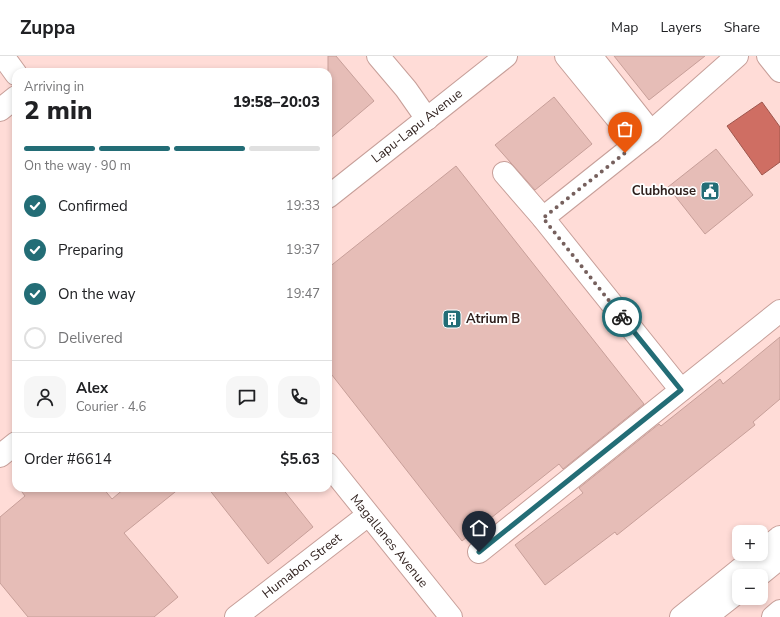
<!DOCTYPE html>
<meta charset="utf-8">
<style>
body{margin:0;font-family:"Nunito Sans",sans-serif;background:#f6f6f6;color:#202124;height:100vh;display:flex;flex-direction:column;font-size:15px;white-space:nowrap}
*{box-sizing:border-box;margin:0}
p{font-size:13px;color:#757577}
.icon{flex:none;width:22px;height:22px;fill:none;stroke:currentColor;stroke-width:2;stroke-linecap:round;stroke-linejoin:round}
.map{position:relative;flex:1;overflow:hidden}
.drawer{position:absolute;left:12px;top:12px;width:320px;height:424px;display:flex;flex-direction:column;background:#fff;border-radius:12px;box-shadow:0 2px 6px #0003}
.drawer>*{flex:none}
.fabs{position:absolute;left:732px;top:469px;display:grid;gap:8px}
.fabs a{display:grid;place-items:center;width:36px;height:36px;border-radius:8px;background:#fff;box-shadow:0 2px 6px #0003;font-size:20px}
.pin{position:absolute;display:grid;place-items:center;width:34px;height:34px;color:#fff;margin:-41px -17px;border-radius:50% 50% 50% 0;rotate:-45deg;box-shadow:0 0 4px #0007}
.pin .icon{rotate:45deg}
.courier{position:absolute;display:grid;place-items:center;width:40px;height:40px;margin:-20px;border:3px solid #236d76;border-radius:50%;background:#fff;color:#222;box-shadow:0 1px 5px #0007}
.summary em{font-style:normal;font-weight:800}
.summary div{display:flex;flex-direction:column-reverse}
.summary{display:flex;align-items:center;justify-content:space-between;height:68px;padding:0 12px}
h1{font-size:26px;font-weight:800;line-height:30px}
.bar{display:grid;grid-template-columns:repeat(4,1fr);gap:6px 4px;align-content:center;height:48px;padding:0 12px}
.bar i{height:5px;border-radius:3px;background:#e0e0e0}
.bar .current{background:#236d76}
.bar p{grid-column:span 4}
.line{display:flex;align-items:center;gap:10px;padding:0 12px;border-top:1px solid #e0e0e0}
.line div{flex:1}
.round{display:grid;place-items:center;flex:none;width:42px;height:42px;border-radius:12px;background:#f6f6f6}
ol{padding:0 12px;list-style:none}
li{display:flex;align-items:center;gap:12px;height:44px}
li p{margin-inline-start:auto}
li .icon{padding:4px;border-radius:50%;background:#236d76;color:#fff;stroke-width:4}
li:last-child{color:#757577}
li i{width:22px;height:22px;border:2px solid #e0e0e0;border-radius:50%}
header{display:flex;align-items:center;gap:24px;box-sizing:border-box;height:56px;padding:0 20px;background:#fff;border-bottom:1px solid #e0e0e0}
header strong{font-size:19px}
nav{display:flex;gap:22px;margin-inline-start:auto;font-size:14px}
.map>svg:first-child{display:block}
.water{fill:#cf6e63;stroke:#9e564d}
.building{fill:#e6bdb7;stroke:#c79f99}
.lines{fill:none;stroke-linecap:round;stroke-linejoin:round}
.minor-casing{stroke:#c79f99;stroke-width:24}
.tertiary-casing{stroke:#c79f99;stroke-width:24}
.trunk-casing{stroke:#c79f99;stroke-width:24}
.motorway-casing{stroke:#c79f99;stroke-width:24}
.minor{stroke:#fff;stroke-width:22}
.tertiary{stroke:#fff;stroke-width:22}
.trunk{stroke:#fff;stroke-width:22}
.motorway{stroke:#fff;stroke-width:22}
.done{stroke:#76605d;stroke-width:4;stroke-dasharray:0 7.2}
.route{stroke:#236d76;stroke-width:5}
.labels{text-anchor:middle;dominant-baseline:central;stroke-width:3.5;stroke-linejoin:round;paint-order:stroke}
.street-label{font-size:13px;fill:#2d1e1b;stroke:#fff}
.poi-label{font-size:13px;font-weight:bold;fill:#2d1e1b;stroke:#fff;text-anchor:end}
</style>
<header>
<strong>Zuppa</strong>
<nav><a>Map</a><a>Layers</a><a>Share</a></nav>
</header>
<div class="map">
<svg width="780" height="561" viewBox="0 0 780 561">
<rect width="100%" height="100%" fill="#ffdcd7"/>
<polygon class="water" points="762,46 780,71 780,106 762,119 727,70"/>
<g class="building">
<polygon points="328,0 336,0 374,45 328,84"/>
<polygon points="614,0 705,0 649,44"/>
<polygon points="554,41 592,88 535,134 495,89"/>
<polygon points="716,93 753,139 705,178 668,131"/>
<polygon points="456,110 644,348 563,413 559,408 462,485 328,314 328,212"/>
<polygon points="780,281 780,343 753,366 755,369 617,479 615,476 545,529 515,489 583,437 579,432 659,368 661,370 720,323 723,328"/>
<polygon points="19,432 103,432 112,443 125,432 180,432 124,477 178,541 154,561 28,561 0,527 0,461 25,440"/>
<polygon points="208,432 282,432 313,471 268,508"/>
</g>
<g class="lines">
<g class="minor-casing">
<g id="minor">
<polyline points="378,0 406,33 427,63"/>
<polyline points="566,0 637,87"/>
<polyline points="591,0 651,76"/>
<polyline points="768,0 780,15"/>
<polyline points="0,54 16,41"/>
<polyline points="504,117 543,162 681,334"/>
<polyline points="543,162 651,76 737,0"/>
<polyline points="0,400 16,387"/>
<polyline points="479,496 780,255"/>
<polyline points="236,561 368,459"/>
</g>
</g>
<g class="tertiary-casing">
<g id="tertiary">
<polyline points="3,0 16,18"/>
<polyline points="328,141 506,0"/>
<polyline points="328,408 451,561"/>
</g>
</g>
<g class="trunk-casing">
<g id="trunk">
<polyline points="761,496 780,481"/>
<polyline points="681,561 759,498"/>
</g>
</g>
<g class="motorway-casing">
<g id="motorway">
<polyline points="758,520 780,502"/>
<polyline points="706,561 739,535"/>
<polyline points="773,561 780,555"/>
</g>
</g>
<use href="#minor" class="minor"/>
<use href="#tertiary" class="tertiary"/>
<use href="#trunk" class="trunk"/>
<use href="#motorway" class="motorway"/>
</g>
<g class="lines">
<polyline class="done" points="622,261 543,162 625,97"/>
<polyline class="route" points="479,496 681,334 622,261"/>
</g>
<defs>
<g id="civic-square" transform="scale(1)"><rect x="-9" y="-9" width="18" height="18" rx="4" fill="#236d76" stroke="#fff"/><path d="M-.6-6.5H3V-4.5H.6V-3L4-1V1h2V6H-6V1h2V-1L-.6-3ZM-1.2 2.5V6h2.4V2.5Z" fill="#fff"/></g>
<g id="building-square" transform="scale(1)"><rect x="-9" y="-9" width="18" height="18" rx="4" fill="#236d76" stroke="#fff"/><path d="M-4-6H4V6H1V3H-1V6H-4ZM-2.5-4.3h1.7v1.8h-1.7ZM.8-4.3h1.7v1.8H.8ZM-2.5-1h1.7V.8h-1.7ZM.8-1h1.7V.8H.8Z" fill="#fff"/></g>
</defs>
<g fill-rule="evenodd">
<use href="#civic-square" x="710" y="135"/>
<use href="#building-square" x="452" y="263"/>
</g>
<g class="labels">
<g class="street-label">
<text transform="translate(417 70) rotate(-38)">Lapu-Lapu Avenue</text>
<text transform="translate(389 485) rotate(51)">Magallanes Avenue</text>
<text transform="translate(302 510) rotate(-38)">Humabon Street</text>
</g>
<g class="poi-label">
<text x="696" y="135">Clubhouse</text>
<text x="466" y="263" text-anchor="start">Atrium B</text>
</g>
</g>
</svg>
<div class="fabs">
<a>+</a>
<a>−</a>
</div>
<div class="pin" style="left:625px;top:97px;background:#ea580c"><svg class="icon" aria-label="bag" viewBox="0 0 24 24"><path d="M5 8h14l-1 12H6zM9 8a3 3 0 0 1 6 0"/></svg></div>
<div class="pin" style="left:479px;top:496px;background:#1f2937"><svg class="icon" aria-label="home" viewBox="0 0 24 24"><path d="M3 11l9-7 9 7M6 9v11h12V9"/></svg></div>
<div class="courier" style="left:622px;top:261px"><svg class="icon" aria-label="bike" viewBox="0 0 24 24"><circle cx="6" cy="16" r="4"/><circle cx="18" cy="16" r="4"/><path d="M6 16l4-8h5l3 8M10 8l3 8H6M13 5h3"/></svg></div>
<section class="drawer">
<div class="summary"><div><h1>2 min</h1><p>Arriving in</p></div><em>19:58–20:03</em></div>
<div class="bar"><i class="current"></i><i class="current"></i><i class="current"></i><i></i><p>On the way · 90 m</p></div>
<ol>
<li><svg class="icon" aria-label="check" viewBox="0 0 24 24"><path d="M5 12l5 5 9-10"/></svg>Confirmed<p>19:33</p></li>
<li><svg class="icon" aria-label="check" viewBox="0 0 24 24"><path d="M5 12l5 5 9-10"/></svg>Preparing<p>19:37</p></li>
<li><svg class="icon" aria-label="check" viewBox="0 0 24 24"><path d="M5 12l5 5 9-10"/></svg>On the way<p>19:47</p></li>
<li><i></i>Delivered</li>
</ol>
<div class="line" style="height:72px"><a class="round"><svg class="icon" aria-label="person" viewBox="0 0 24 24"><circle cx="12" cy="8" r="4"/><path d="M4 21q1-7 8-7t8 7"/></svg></a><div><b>Alex</b><p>Courier · 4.6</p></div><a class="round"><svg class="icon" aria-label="chat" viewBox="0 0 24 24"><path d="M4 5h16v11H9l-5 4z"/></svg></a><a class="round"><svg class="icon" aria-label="phone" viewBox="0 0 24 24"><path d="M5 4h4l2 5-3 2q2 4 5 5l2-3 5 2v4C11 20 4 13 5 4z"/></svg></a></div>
<div class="line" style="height:52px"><div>Order #6614</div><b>$5.63</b></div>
</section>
</div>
